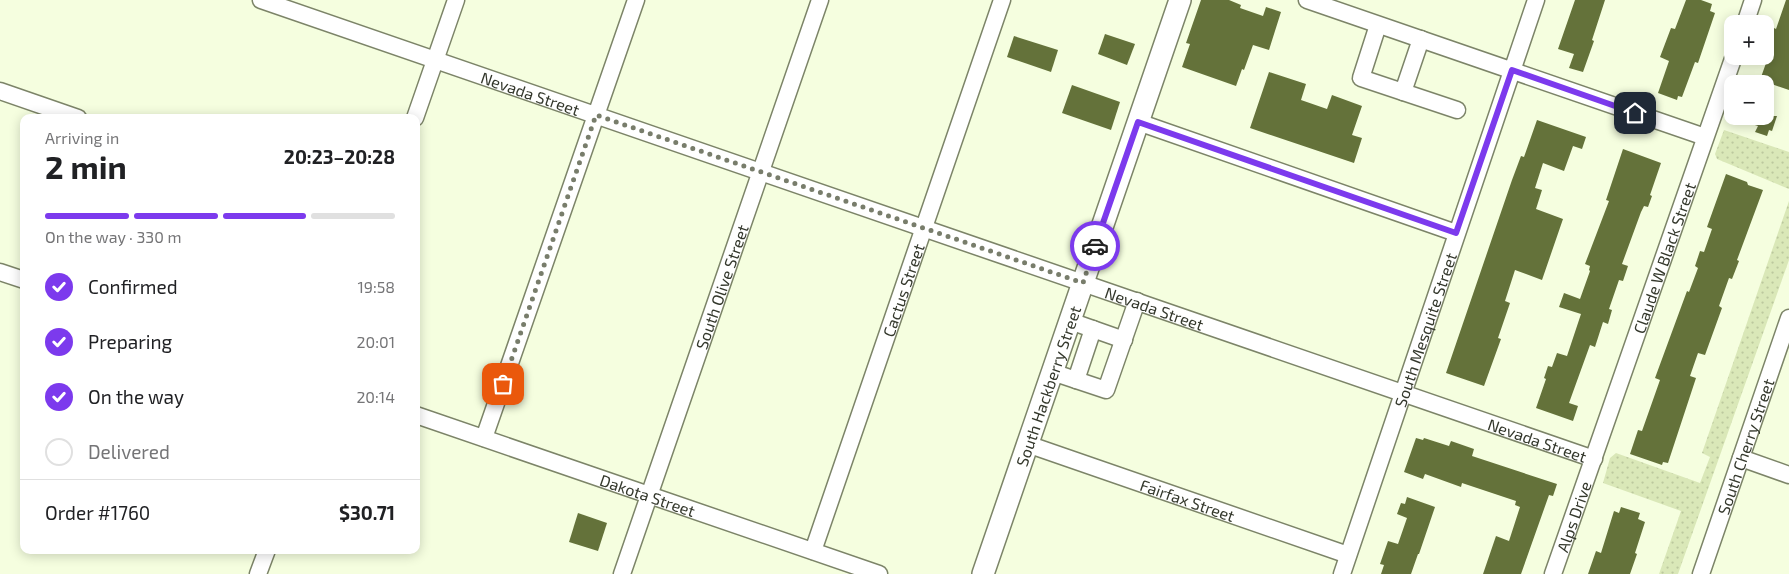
<!DOCTYPE html>
<meta charset="utf-8">
<style>
body{margin:0;font-family:"Exo 2",sans-serif;background:#f2f2f2;color:#202124;height:100vh;display:flex;flex-direction:column;font-size:19px;white-space:nowrap}
*{box-sizing:border-box;margin:0}
p{font-size:16px;color:#757577}
.icon{flex:none;width:28px;height:28px;fill:none;stroke:currentColor;stroke-width:2;stroke-linecap:round;stroke-linejoin:round}
.map{position:relative;flex:1;overflow:hidden}
.side{position:absolute;left:20px;top:114px;width:400px;height:440px;display:flex;flex-direction:column;background:#fff;border-radius:10px;box-shadow:0 2px 12px #0003}
.side>*{flex:none}
.tools{position:absolute;left:1724px;top:15px;display:grid;gap:10px}
.tools a{display:grid;place-items:center;width:50px;height:50px;border-radius:10px;background:#fff;box-shadow:0 2px 12px #0003;font-size:25px}
.pin{position:absolute;display:grid;place-items:center;width:42px;height:42px;color:#fff;margin:-21px;border-radius:10px;box-shadow:0 2px 8px #0006}
.courier{position:absolute;display:grid;place-items:center;width:50px;height:50px;margin:-25px;border:4px solid #7c3aed;border-radius:50%;background:#fff;color:#222;box-shadow:0 1px 6px #0007}
.overview em{font-style:normal;font-weight:700}
.overview div{display:flex;flex-direction:column-reverse}
.overview{display:flex;align-items:center;justify-content:space-between;height:85px;padding:0 25px}
h1{font-size:32px;font-weight:700;line-height:38px}
.bar{display:grid;grid-template-columns:repeat(4,1fr);gap:8px 5px;align-content:center;height:60px;padding:0 25px}
.bar i{height:6px;border-radius:4px;background:#e0e0e0}
.bar .current{background:#7c3aed}
.bar p{grid-column:span 4}
.line{display:flex;align-items:center;gap:12px;padding:0 25px;border-top:1px solid #e0e0e0}
.line div{flex:1}
ol{padding:0 25px;list-style:none}
li{display:flex;align-items:center;gap:15px;height:55px}
li p{margin-inline-start:auto}
li .icon{padding:5px;border-radius:50%;background:#7c3aed;color:#fff;stroke-width:4}
li:last-child{color:#757577}
li i{width:28px;height:28px;border:2px solid #e0e0e0;border-radius:50%}
.map>svg:first-child{display:block}
.park{fill:url(#park-dots)}
.building{fill:#64723a}
.lines{fill:none;stroke-linecap:round;stroke-linejoin:round}
.minor-casing{stroke:#7c8468;stroke-width:19}
.major-casing{stroke:#7c8468;stroke-width:24}
.minor{stroke:#fff;stroke-width:16}
.major{stroke:#fff;stroke-width:21}
.done{stroke:#787d6b;stroke-width:5;stroke-dasharray:0 9}
.route{stroke:#7c3aed;stroke-width:6}
.labels{text-anchor:middle;dominant-baseline:central;stroke-width:5;stroke-linejoin:round;paint-order:stroke}
.street-label{font-size:16px;fill:#34382c;stroke:#fff}
</style>
<div class="map">
<svg width="1789" height="574" viewBox="0 0 1789 574">
<defs>
<pattern id="park-dots" width="8" height="8" patternUnits="userSpaceOnUse" patternTransform="scale(1.25)"><rect width="8" height="8" fill="#dae8b8"/><path d="M2 2h.1M6 6h.1" fill="none" stroke="#bcc89e" stroke-width="1.8" stroke-linecap="round"/></pattern>
</defs>
<rect width="100%" height="100%" fill="#f5fedf"/>
<g class="park">
<polygon points="1724,130 1789,152 1789,189 1717,159 1715,154"/>
<polygon points="1789,201 1789,260 1678,574 1659,574 1681,511 1603,483 1610,458 1616,453 1700,483 1710,457 1702,453"/>
</g>
<g class="building">
<polygon points="1201,0 1229,0 1241,5 1240,8 1263,16 1266,7 1281,12 1269,50 1253,45 1244,70 1242,69 1236,86 1182,67 1190,44 1186,43"/>
<polygon points="1575,0 1605,0 1592,40 1594,41 1583,72 1569,68 1574,54 1558,49"/>
<polygon points="1686,0 1701,0 1712,4 1710,11 1715,13 1698,63 1695,62 1682,97 1678,96 1677,100 1658,93 1669,61 1660,57 1671,28 1675,29"/>
<polygon points="1786,0 1789,0 1789,90 1760,80 1771,49 1768,47 1774,28 1776,29"/>
<polygon points="1105,34 1135,44 1127,65 1098,54"/>
<polygon points="1014,36 1058,50 1051,72 1007,57"/>
<polygon points="1269,72 1306,84 1301,100 1327,109 1332,95 1362,106 1352,135 1362,138 1354,163 1250,128"/>
<polygon points="1072,85 1120,102 1111,130 1062,113"/>
<polygon points="1736,116 1777,116 1772,131 1769,130 1767,136 1755,132 1758,126 1736,119"/>
<polygon points="1537,120 1586,137 1582,149 1573,146 1564,171 1543,163 1535,188 1542,190 1536,209 1563,219 1542,280 1515,270 1505,301 1510,303 1498,338 1501,339 1484,386 1446,373 1512,180 1521,156 1524,157"/>
<polygon points="1623,149 1661,163 1650,195 1652,196 1648,207 1644,206 1641,212 1622,264 1628,266 1623,281 1619,280 1609,309 1612,310 1608,324 1603,322 1595,347 1590,345 1569,403 1578,406 1573,421 1536,408 1546,379 1544,378 1548,366 1552,367 1557,353 1567,356 1581,314 1559,307 1564,293 1580,299 1590,271 1589,270 1590,266 1585,264 1609,201 1606,200"/>
<polygon points="1726,174 1747,182 1748,185 1763,190 1737,260 1739,261 1732,279 1729,278 1719,306 1722,308 1705,355 1698,353 1690,376 1696,378 1668,463 1663,462 1662,465 1630,454 1638,430 1642,431 1660,380 1655,378 1687,291 1689,292 1698,268 1695,266 1700,251 1704,252 1712,229 1707,227"/>
<polygon points="1416,438 1423,440 1424,438 1449,446 1451,441 1474,449 1472,456 1557,484 1553,496 1549,495 1521,574 1483,574 1496,536 1509,541 1520,507 1515,505 1516,501 1462,483 1461,487 1425,474 1423,479 1404,472"/>
<polygon points="1407,497 1435,507 1419,554 1418,554 1411,574 1381,574 1384,565 1380,564 1388,541 1398,544 1407,518 1397,514 1401,503 1405,504"/>
<polygon points="1621,507 1640,513 1638,519 1645,522 1635,553 1637,554 1630,574 1588,574 1596,551 1601,553 1614,511 1619,513"/>
<polygon points="578,513 607,523 598,551 569,542"/>
</g>
<g class="lines">
<g class="minor-casing">
<g id="minor">
<path id="s1" d="M 261,0 L 1594,459"/>
<polyline points="1307,0 1705,137"/>
<polyline points="1745,24 1753,0"/>
<polyline points="1378,25 1361,78 1457,110"/>
<polyline points="0,91 78,118"/>
<polyline points="1403,92 1421,39"/>
<polyline points="415,118 456,0"/>
<polyline points="1138,122 1456,233"/>
<polyline points="0,272 24,280"/>
<polyline points="1070,321 1124,340"/>
<polyline points="1052,372 1106,390 1137,301"/>
<polyline points="1076,380 1093,329"/>
<path id="s2" d="M 416,415 L 879,574"/>
<polyline points="484,438 636,0"/>
<path id="s3" d="M 1027,444 L 1348,555"/>
<polyline points="1741,458 1789,475"/>
<path id="s4" d="M 813,551 L 1002,0"/>
<polyline points="258,574 267,550"/>
<path id="s5" d="M 622,574 L 820,0"/>
<path id="s6" d="M 1342,574 L 1536,0"/>
<path id="s7" d="M 1553,574 L 1734,56"/>
<path id="s8" d="M 1701,574 L 1789,318"/>
</g>
</g>
<g class="major-casing">
<g id="major">
<path id="s9" d="M 983,574 L 1180,0"/>
</g>
</g>
<use href="#minor" class="minor"/>
<use href="#major" class="major"/>
</g>
<g class="lines">
<polyline class="done" points="503,384 596,115 1083,283 1095,246"/>
<polyline class="route" points="1095,246 1138,122 1456,233 1512,70 1635,113"/>
</g>
<g class="labels">
<g class="street-label">
<text stroke="none"><textPath href="#s1" startOffset="285">Nevada Street</textPath></text>
<text stroke="none"><textPath href="#s7" startOffset="335">Claude W Black Street</textPath></text>
<text stroke="none"><textPath href="#s5" startOffset="304">South Olive Street</textPath></text>
<text stroke="none"><textPath href="#s4" startOffset="276">Cactus Street</textPath></text>
<text stroke="none"><textPath href="#s1" startOffset="945">Nevada Street</textPath></text>
<text stroke="none"><textPath href="#s6" startOffset="258">South Mesquite Street</textPath></text>
<text stroke="none"><textPath href="#s9" startOffset="199">South Hackberry Street</textPath></text>
<text stroke="none"><textPath href="#s1" startOffset="1350">Nevada Street</textPath></text>
<text stroke="none"><textPath href="#s8" startOffset="135">South Cherry Street</textPath></text>
<text stroke="none"><textPath href="#s2" startOffset="245">Dakota Street</textPath></text>
<text stroke="none"><textPath href="#s3" startOffset="170">Fairfax Street</textPath></text>
<text stroke="none"><textPath href="#s7" startOffset="61">Alps Drive</textPath></text>
</g>
</g>
</svg>
<div class="tools">
<a>+</a>
<a>−</a>
</div>
<div class="pin" style="left:503px;top:384px;background:#ea580c"><svg class="icon" aria-label="bag" viewBox="0 0 24 24"><path d="M5 8h14l-1 12H6zM9 8a3 3 0 0 1 6 0"/></svg></div>
<div class="pin" style="left:1635px;top:113px;background:#1f2937"><svg class="icon" aria-label="home" viewBox="0 0 24 24"><path d="M3 11l9-7 9 7M6 9v11h12V9"/></svg></div>
<div class="courier" style="left:1095px;top:246px"><svg class="icon" aria-label="car" viewBox="0 0 24 24"><path d="M5 17H2v-5l4-1 3-4h7l3 4 3 1v5h-3M9 17h6M6 11h13"/><circle cx="7" cy="17" r="2"/><circle cx="17" cy="17" r="2"/></svg></div>
<section class="side">
<div class="overview"><div><h1>2 min</h1><p>Arriving in</p></div><em>20:23–20:28</em></div>
<div class="bar"><i class="current"></i><i class="current"></i><i class="current"></i><i></i><p>On the way · 330 m</p></div>
<ol>
<li><svg class="icon" aria-label="check" viewBox="0 0 24 24"><path d="M5 12l5 5 9-10"/></svg>Confirmed<p>19:58</p></li>
<li><svg class="icon" aria-label="check" viewBox="0 0 24 24"><path d="M5 12l5 5 9-10"/></svg>Preparing<p>20:01</p></li>
<li><svg class="icon" aria-label="check" viewBox="0 0 24 24"><path d="M5 12l5 5 9-10"/></svg>On the way<p>20:14</p></li>
<li><i></i>Delivered</li>
</ol>
<div class="line" style="height:65px"><div>Order #1760</div><b>$30.71</b></div>
</section>
</div>
